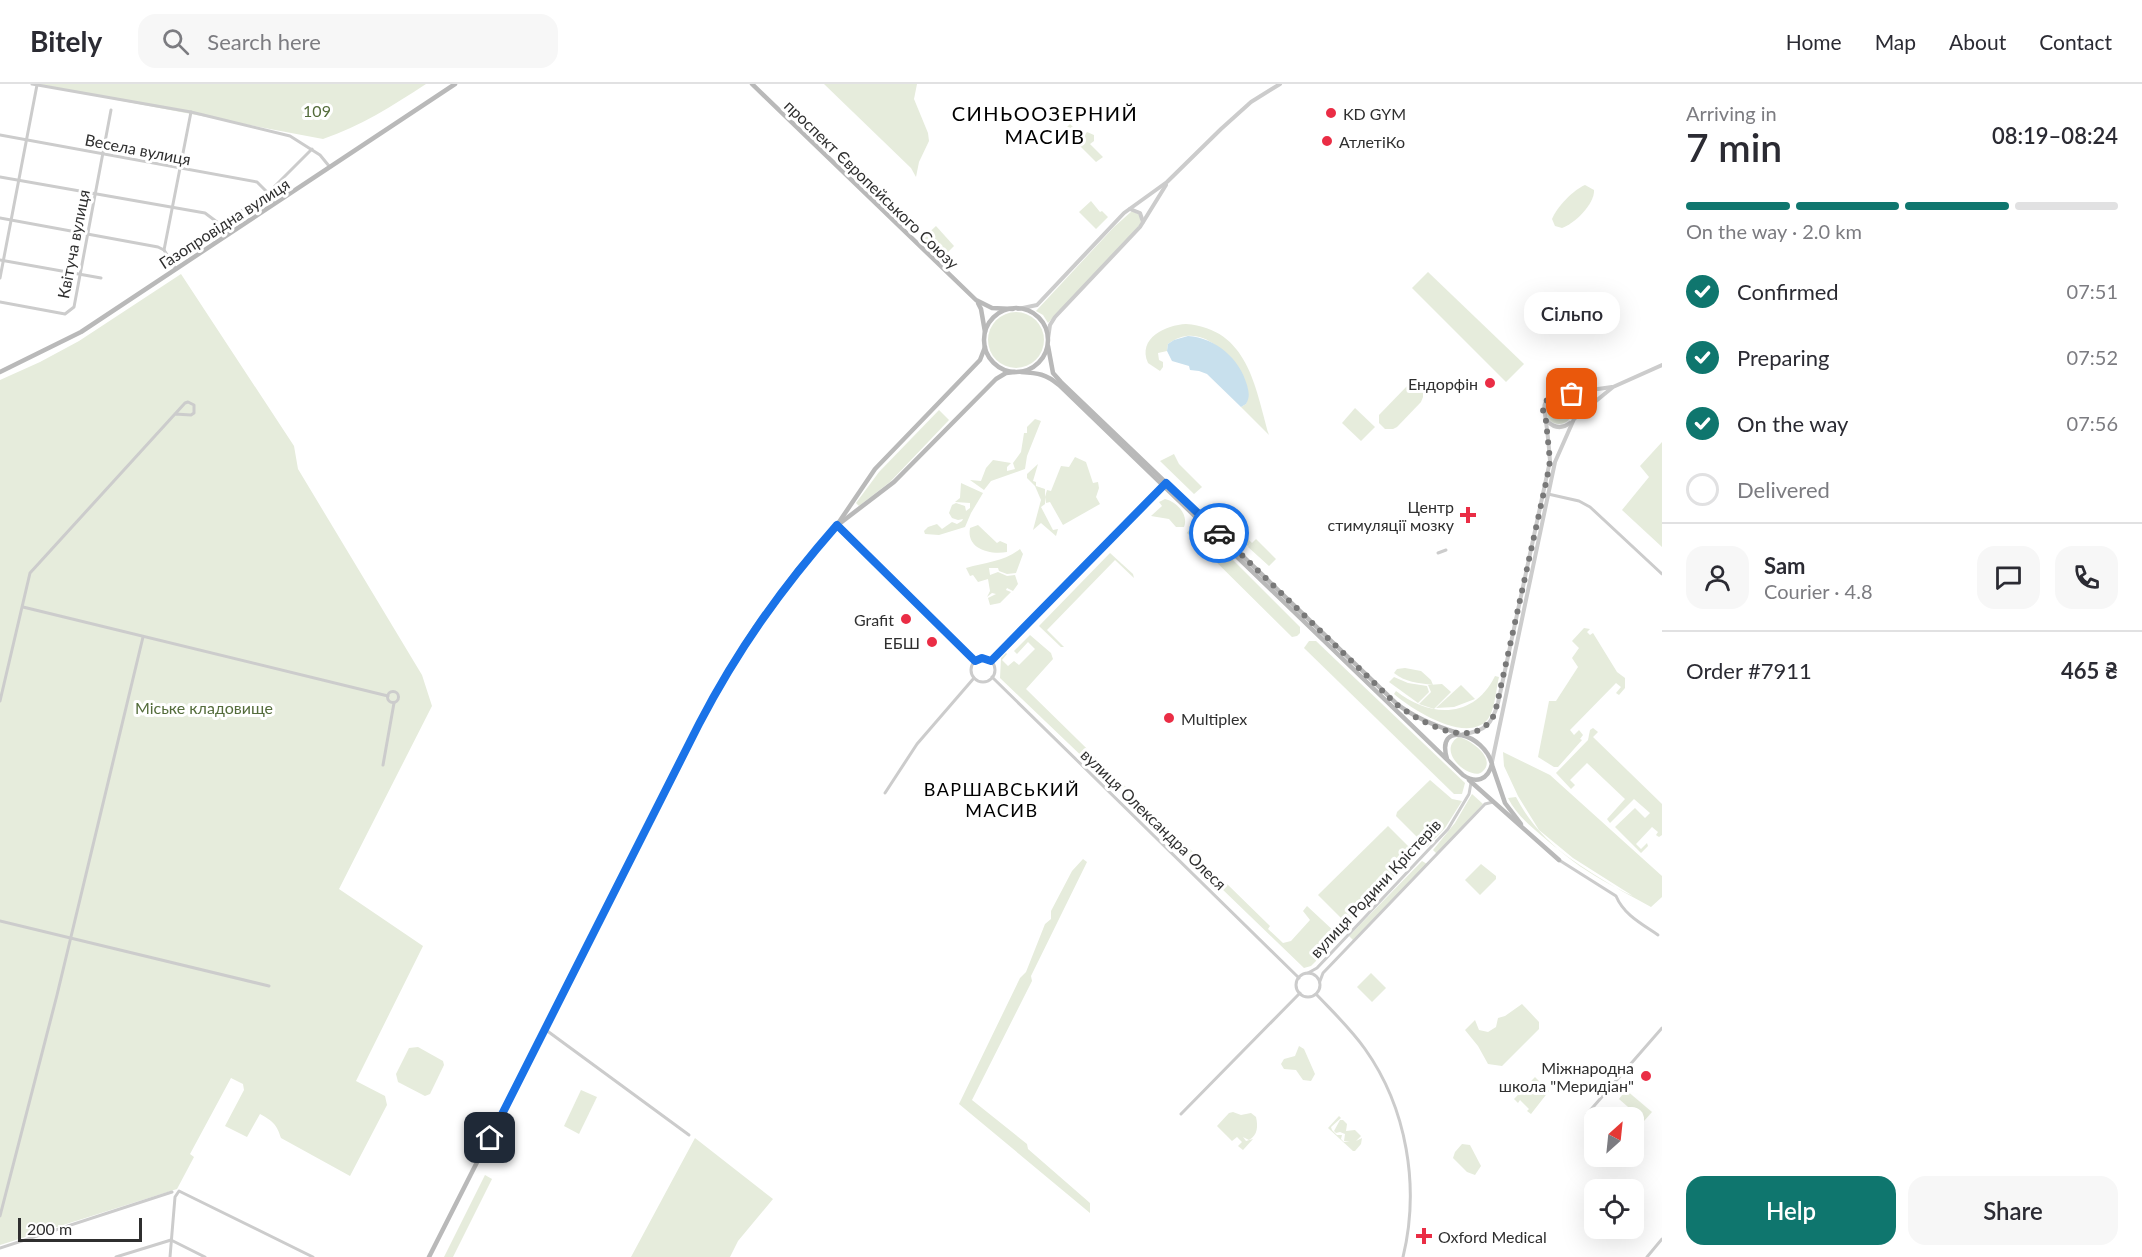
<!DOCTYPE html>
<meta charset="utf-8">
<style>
body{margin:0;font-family:Lato,sans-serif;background:#f7f7f7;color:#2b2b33;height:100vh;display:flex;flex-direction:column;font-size:22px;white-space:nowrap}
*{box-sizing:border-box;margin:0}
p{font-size:20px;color:#7c7c81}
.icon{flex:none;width:33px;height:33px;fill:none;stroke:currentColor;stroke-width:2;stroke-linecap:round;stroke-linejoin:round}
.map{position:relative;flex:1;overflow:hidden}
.side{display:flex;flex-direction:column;background:#fff;width:480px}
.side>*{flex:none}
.needle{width:39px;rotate:27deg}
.fabs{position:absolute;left:1584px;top:1023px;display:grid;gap:12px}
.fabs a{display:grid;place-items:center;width:60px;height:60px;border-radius:12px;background:#fff;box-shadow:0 6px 24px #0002;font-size:30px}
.scale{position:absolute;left:18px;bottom:15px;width:124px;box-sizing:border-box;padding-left:6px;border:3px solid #2f2f2f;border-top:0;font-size:16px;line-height:21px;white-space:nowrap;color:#2f2f2f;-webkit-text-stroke:4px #fff;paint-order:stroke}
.pin{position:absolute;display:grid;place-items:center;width:51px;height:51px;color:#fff;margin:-26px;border-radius:12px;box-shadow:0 3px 9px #0006}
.courier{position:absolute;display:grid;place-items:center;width:60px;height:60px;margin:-30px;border:4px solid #1a73e8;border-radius:50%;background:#fff;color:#222;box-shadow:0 2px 8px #0007}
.bubble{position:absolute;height:42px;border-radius:18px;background:#fff;box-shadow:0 6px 24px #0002;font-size:20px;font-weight:600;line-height:42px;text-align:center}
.headline em{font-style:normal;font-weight:600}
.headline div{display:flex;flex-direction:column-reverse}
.headline{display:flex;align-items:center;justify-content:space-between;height:102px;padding:0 24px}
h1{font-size:39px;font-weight:600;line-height:45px}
.bar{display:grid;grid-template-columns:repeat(4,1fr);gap:9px 6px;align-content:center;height:72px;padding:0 24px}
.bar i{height:8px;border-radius:4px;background:#e1e1e2}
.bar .on{background:#0f766e}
.bar p{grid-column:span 4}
.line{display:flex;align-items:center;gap:15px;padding:0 24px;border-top:2px solid #e1e1e2}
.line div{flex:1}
.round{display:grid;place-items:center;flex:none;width:63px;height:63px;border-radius:18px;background:#f7f7f7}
ol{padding:0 24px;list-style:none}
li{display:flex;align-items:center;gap:18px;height:66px}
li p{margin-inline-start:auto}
li .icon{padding:6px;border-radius:50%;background:#0f766e;color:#fff;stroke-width:4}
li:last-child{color:#7c7c81}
li i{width:33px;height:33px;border:3px solid #e1e1e2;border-radius:50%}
.cta{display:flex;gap:12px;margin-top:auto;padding:12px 24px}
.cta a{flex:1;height:69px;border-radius:18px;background:#0f766e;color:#fff;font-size:24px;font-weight:600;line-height:69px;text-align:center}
.cta a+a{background:#f7f7f7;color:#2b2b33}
header{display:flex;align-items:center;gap:36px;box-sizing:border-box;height:84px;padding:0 30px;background:#fff;border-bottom:2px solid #e1e1e2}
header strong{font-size:28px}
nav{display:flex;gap:33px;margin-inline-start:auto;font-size:21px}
.search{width:420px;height:54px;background:#f7f7f7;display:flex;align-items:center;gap:15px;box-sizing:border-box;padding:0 21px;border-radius:18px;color:#7c7c81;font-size:22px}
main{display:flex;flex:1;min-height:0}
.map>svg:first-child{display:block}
.green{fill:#e6ecdc}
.water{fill:#c8e0ed}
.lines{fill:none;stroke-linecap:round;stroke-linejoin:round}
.minor{stroke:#ccc;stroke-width:3}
.tertiary{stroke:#ccc;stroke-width:4}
.secondary{stroke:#b9b9b9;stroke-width:4.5}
.done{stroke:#787878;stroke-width:6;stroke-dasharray:0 10.8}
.route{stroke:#1a73e8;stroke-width:8}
.poi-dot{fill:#ea2d45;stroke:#fff;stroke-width:2}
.labels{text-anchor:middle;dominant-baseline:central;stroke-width:6;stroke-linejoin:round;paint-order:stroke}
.park-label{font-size:16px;fill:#546c3b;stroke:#fff}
.poi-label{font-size:16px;fill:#2f2f2f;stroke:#fff;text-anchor:end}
.street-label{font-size:16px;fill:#2f2f2f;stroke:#fff}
.neighbourhood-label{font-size:18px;letter-spacing:1.5px;fill:#000;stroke:#fff}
.quarter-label{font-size:20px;letter-spacing:1.5px;fill:#000;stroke:#fff}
</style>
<header>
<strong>Bitely</strong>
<div class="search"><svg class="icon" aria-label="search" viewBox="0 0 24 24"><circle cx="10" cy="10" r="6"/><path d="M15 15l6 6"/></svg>Search here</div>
<nav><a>Home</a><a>Map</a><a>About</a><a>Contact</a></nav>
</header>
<main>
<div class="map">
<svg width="1662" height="1173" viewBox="0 0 1662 1173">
<rect width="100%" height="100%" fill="#fff"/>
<g class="green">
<path d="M 32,0 L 426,0 C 392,22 361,42 323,55 Z"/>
<polygon points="824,0 917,0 914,15 928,49 929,57 919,78 916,93 911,84"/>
<polygon points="1070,40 1083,53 1087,48 1094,51 1094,57 1090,60 1103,73 1096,78 1064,46"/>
<path d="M 1585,101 L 1594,106 C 1595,120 1574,140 1562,144 L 1555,142 L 1552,135 C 1557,123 1573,106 1585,101 Z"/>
<polygon points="1091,117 1100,128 1102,127 1108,133 1096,145 1079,128"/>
<polygon points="1132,127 1140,131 1141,140 1048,239 1043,231 1036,227 1114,143"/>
<polygon points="936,142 954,162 941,175 921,156"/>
<polygon points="1428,188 1524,280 1506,298 1412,204"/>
<path d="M 181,190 L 294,362 L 298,385 L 422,591 L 432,622 L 339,805 L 423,862 L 356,997 L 385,1012 L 387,1021 L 350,1092 L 281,1054 C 277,1041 273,1037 260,1030 L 247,1053 L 225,1042 L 244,1006 L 243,1000 L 231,994 L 190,1070 L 194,1073 L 177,1105 L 0,1161 L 0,296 L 40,278 L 79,257 Z"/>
<circle cx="1016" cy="256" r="28"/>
<path d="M 1186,240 C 1248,245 1255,302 1269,351 L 1241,323 L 1246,320 C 1251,304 1244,295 1235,282 C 1219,260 1195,240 1168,260 L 1167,267 L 1158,269 L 1159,276 L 1163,278 L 1163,283 L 1160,287 L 1148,279 C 1137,254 1166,241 1186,240 Z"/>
<polygon points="1409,300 1417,300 1423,306 1423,313 1421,318 1397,343 1393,345 1385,345 1379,339 1379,331"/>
<circle cx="1559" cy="327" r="13"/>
<polygon points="1355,324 1375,343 1361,357 1342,339"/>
<polygon points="939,326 949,336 890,398 859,422 856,419 879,388"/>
<polygon points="1035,335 1041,337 1027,372 1025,385 991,397 984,406 970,396 981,397 986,384 993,376 1011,379 1007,383 1007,387 1015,385 1013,379 1021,368 1024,349 1027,349 1027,343"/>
<polygon points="1662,358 1662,463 1622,426 1649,393 1640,382"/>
<polygon points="1174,370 1179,380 1202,403 1194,410 1160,377"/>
<polygon points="1075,373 1086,378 1093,399 1098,398 1099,404 1096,413 1100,420 1063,441 1050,418 1046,419 1045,413 1047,406 1051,407 1061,382 1069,383"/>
<polygon points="1038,380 1033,397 1036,398 1036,402 1045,405 1045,420 1041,423 1053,446 1058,445 1056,452 1041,439 1033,446 1041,416 1035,402 1027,394 1027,390"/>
<polygon points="961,399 983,409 971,429 965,443 939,451 925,450 924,447 928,443 937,440 942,445 952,438 957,440 962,437 963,435 958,436 952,434 949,429 952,421 956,419 965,422 966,427 970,424 970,419 955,418 960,414"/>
<path d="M 1165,415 C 1177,418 1189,431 1184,443 L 1176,443 L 1169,435 L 1151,432 L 1162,422 L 1159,418 Z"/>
<polygon points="1193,436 1300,543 1300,549 1297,552 1292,553 1187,449 1191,443"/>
<path d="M 978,441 L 997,459 L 1000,457 L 1007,460 L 1007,468 C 990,471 966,465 970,444 Z"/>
<polygon points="1240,447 1252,459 1256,455 1276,475 1269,482 1248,463 1251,459 1248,462 1237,451"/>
<path d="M 1020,465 L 1023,470 L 1016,489 L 1007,490 L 999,487 L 998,484 L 989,484 L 990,491 L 998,488 L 1007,492 L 1015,491 L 1018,500 L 1013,507 L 1007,504 L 1006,506 L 1011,508 L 1000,519 L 990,521 L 988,514 L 996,510 L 992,509 L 987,513 L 990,507 L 988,495 L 978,498 L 973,491 L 970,492 L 966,484 C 986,478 1004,478 1020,465 Z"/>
<polygon points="1110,469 1133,490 1134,494 1115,476 1047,546 1064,563 1061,563 1039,542"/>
<polygon points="1584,544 1590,545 1587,548 1590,551 1593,549 1617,588 1625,594 1625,604 1619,611 1616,609 1621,603 1616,599 1570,646 1574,651 1579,646 1583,651 1580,655 1582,656 1558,683 1554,683 1538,673 1549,617 1556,617 1578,583 1572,574 1579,564 1572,557"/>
<polygon points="1030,551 1051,569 1053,575 1026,605 1128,705 1125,708 1140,722 1137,725 1000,594 1001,574 1006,569 1007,570 1002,576 1008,582 1014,577 1019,581 1035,565 1028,558 1017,570 1014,567"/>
<polygon points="1309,557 1316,557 1465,699 1462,710 1454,710 1304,564"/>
<path d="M 1405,584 L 1421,587 L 1431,596 L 1433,601 C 1418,599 1405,598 1394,589 L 1397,585 Z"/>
<path d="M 1495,592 L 1499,593 C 1496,605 1495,625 1488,635 C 1467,661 1411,625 1394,610 L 1396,607 C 1430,634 1474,635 1495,592 Z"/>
<polygon points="1394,593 1408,599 1427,602 1429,608 1418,619 1389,598"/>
<polygon points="1442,600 1451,608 1434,625 1419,620 1431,608 1428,601"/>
<polygon points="1461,601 1475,615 1454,623 1436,624"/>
<polygon points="1593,644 1598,648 1593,653 1662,720 1662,751 1659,753 1656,751 1658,748 1652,743 1636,760 1641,765 1647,759 1648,762 1641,769 1615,743 1635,724 1645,734 1650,729 1634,715 1610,739 1607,735 1625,715 1587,679 1570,696 1575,701 1571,705 1556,689 1588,656 1590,646"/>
<path d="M 1458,653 C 1470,655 1498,675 1482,688 C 1472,697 1435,669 1458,653 Z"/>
<path d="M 1503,668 L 1550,691 L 1662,792 L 1662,813 L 1651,823 C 1612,802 1575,781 1542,752 C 1529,741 1516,730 1508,714 L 1516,713 C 1539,759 1588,791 1633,812 L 1573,774 L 1539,746 L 1518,712 L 1504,682 Z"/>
<polygon points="1430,696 1452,715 1462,717 1445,744 1427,763 1396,732 1397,728"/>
<polygon points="1472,710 1483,720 1437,770 1433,766 1455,739"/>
<polygon points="1142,724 1148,729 1150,727 1211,785 1206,790 1139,727"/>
<polygon points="1388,742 1416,770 1347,840 1318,811"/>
<polygon points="1083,775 1087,778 1031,892 1032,897 972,1016 1027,1060 1028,1065 1090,1119 1090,1129 959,1020 1020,894 1026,888 1045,840 1051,835 1051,827 1072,787"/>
<polygon points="1422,777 1427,780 1353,856 1349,852"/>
<polygon points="1481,780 1496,792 1496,795 1480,811 1465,796"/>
<polygon points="1225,798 1270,842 1268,845 1283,859 1291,857 1310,836 1303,827 1307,822 1336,849 1337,856 1311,882 1304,884 1220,803"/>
<polygon points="1371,889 1386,904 1372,918 1357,903"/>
<polygon points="1522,920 1539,938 1539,945 1502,982 1488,980 1478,962 1465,946 1475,936 1479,946 1488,948 1496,943 1498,934 1505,932"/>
<polygon points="1299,962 1304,965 1315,990 1311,997 1303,996 1296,986 1284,985 1281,980 1284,975 1295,972"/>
<polygon points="418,963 443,977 444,981 430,1010 425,1012 398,998 396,990 409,964"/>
<polygon points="1535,993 1549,1007 1531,1030 1527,1027 1529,1025 1520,1016 1518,1019 1514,1015"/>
<polygon points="581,1006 597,1013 579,1050 564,1042"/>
<polygon points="1626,1006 1652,1028 1644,1037 1619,1015"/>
<path d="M 1233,1028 L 1241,1031 L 1251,1029 L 1256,1033 C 1258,1042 1258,1051 1249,1056 L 1243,1053 L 1246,1057 L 1253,1055 L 1243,1066 L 1238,1062 L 1242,1058 L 1237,1053 L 1232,1057 L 1217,1042 L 1229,1029 Z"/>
<polygon points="1339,1032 1341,1034 1331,1043 1332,1046 1337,1051 1342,1051 1341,1055 1344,1058 1350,1057 1344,1057 1345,1050 1340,1048 1336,1049 1334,1047 1340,1036 1343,1036 1347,1040 1346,1047 1355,1046 1361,1052 1356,1057 1362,1054 1361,1060 1355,1067 1353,1067 1328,1044"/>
<polygon points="695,1054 773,1115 738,1157 730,1173 631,1173"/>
<polygon points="1462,1060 1470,1061 1481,1082 1475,1091 1467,1088 1453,1074 1455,1068"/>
<polygon points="485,1091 492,1095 453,1173 444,1173"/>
</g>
<path class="water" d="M 1188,252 C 1216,254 1240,275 1247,301 C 1249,309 1250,313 1246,320 L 1241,323 L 1207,290 L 1199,287 L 1190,286 L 1189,282 L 1172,277 L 1167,267 L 1168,260 L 1174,256 Z"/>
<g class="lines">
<g class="minor">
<polyline points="32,0 191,28 290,52 320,71 329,82"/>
<polyline points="0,51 257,98 268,109"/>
<polyline points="0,93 205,129 221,141 227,150"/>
<polyline points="270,107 275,119"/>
<polyline points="0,134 158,163 164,166"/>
<polyline points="221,141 270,107 312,65"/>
<polyline points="0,176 101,194"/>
<polyline points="176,185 164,166 191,28"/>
<polyline points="0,194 37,1"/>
<polyline points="0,218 65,230 74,223 111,26"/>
<polyline points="1548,410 1579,417 1590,423 1662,490"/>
<polyline points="837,441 975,577"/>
<polyline points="1438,469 1446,466"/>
<polyline points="23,523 388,612"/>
<circle cx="983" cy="586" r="12"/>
<polyline points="991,577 1163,402"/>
<polyline points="992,593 1299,894"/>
<circle cx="393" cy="613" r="5.5"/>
<polyline points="0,617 30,489 185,319 188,318 194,321 194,329 191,331 175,330"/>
<polyline points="383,681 394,619"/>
<polyline points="885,709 917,660 974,594"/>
<path d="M 1559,776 L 1616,812 C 1624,831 1642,840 1658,851"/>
<polyline points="0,837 269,902"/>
<polyline points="1308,889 1317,884 1448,745 1469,710 1471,699"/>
<circle cx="1308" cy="901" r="12"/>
<polyline points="1320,897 1323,889 1485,720 1493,718"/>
<path d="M 1316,910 C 1333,928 1351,945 1365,965 C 1407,1024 1420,1103 1403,1173"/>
<polyline points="546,946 689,1051"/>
<polyline points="1181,1030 1300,909"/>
<polyline points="1587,1030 1662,944"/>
<polyline points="0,1132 57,911 143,553"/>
<polyline points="0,1164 172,1108"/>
<polyline points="116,1173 171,1156 205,1173"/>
<polyline points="170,1173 175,1113 179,1107 313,1173"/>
<polyline points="1647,1173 1662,1155"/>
</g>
<g class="tertiary">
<polyline points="1130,125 1140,129 1143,138"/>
<polyline points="1018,225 1037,221 1124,129 1167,98 1221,45 1251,18 1280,0"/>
<polyline points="1048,255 1050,241 1055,233 1140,143 1166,101"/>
<polyline points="1564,312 1574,319 1574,332"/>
<path d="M 1547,337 C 1554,344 1562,345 1570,339"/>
<path d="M 1463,650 C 1486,647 1492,640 1498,619 L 1550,377 C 1549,364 1548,351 1546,338 C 1545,325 1539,318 1556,311 L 1612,303"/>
<polyline points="1492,678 1555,378 1574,335 1613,303 1662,281"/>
</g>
<g class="secondary">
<polyline points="752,0 976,216 992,224 1013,225"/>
<polyline points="978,219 981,225 985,248"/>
<circle cx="1016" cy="256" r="32"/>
<path d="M 1048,262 L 1053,289 L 1061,298 L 1397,620 C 1415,634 1435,642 1458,649"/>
<polyline points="0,288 81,248 455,0"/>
<path d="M 1021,288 C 1038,289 1046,290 1059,301 L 1463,691 C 1476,700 1488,696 1492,680 C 1484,650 1435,635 1447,675"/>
<polyline points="839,440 894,398 996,295 1006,289 1015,288"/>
<polyline points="1492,681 1505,719 1521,740"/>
<polyline points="1469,696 1559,776"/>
<polyline points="429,1173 699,640 735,575 755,543 797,486 837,441 875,385 980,276 985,263"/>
</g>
</g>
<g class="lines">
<path class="done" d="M 1219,449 L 1396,620 C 1421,639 1476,670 1495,629 L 1547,394 L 1550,377 L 1546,337 L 1543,327 L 1544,321 L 1547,316 L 1556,311 L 1572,310"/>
<path class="route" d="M 490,1054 L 699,640 C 738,565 781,505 837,441 L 975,577 L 982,574 L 991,577 L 1166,399 L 1219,449"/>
</g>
<g class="poi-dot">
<circle cx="1331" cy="29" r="6"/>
<circle cx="1327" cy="57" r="6"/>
<circle cx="1490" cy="299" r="6"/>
<path d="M1465 422h6v6h6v6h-6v6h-6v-6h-6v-6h6z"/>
<circle cx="906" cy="535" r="6"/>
<circle cx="932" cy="558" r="6"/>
<circle cx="1169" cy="634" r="6"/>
<circle cx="1646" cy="992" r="6"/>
<path d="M1421 1143h6v6h6v6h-6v6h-6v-6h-6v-6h6z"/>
</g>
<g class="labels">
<g class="park-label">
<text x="317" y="26">109</text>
<text x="204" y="623">Міське кладовище</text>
</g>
<g class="poi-label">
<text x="1343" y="29" text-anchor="start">KD GYM</text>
<text x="1339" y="57" text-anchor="start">АтлетіКо</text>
<text x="1478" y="299">Ендорфін</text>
<text x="1454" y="422">Центр<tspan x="1454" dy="18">стимуляції мозку</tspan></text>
<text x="894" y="535">Grafit</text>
<text x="920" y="558">ЕБШ</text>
<text x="1181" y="634" text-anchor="start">Multiplex</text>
<text x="1634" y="983">Міжнародна<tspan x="1634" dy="18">школа "Меридіан"</tspan></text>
<text x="1438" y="1152" text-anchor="start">Oxford Medical</text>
</g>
<g class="street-label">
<text transform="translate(138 65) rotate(11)">Весела вулиця</text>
<text transform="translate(872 100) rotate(44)">проспект Європейського Союзу</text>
<text transform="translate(224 139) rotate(-33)">Газопровідна вулиця</text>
<text transform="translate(73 160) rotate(-79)">Квітуча вулиця</text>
<text transform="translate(1154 735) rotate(44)">вулиця Олександра Олеся</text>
<text transform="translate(1375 804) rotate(-47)">вулиця Родини Крістерів</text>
</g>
<g class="neighbourhood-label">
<text x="1002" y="705">ВАРШАВСЬКИЙ<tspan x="1002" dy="21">МАСИВ</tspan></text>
</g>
<g class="quarter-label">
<text x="1045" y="29">СИНЬООЗЕРНИЙ<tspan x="1045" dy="23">МАСИВ</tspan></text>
</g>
</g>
</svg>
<div class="fabs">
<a><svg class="needle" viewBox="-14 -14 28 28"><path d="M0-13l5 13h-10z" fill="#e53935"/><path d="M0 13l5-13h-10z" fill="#7c7c81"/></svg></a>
<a><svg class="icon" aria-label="locate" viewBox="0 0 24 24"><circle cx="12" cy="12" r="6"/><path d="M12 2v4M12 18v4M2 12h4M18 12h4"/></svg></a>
</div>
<div class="scale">200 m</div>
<div class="pin" style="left:1572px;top:310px;background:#ea580c"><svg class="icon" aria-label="bag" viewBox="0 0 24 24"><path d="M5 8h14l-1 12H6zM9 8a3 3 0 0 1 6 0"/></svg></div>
<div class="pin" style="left:490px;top:1054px;background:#1f2937"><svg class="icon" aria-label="home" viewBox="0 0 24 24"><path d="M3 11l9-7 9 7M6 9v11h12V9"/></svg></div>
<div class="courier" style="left:1219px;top:449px"><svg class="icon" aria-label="car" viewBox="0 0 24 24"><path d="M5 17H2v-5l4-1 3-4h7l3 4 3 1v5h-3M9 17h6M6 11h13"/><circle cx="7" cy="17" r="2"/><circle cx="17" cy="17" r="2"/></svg></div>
<div class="bubble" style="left:1524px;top:208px;width:96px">Сільпо</div>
</div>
<section class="side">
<div class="headline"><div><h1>7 min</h1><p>Arriving in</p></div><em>08:19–08:24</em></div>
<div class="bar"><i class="on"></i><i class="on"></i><i class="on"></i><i></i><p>On the way · 2.0 km</p></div>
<ol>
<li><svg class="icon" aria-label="check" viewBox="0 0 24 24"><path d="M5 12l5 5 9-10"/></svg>Confirmed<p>07:51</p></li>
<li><svg class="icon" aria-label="check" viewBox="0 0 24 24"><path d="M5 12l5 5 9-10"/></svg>Preparing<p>07:52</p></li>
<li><svg class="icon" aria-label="check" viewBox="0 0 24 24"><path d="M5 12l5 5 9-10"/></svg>On the way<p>07:56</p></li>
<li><i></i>Delivered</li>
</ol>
<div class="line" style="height:108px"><a class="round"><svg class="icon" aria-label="person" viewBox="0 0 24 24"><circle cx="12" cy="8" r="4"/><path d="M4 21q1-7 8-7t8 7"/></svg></a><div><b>Sam</b><p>Courier · 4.8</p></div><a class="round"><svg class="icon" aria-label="chat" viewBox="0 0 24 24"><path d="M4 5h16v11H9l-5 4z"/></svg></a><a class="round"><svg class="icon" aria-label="phone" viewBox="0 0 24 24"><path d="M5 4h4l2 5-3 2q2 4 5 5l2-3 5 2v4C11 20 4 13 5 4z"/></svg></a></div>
<div class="line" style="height:78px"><div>Order #7911</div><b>465 ₴</b></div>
<div class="cta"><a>Help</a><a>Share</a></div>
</section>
</main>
